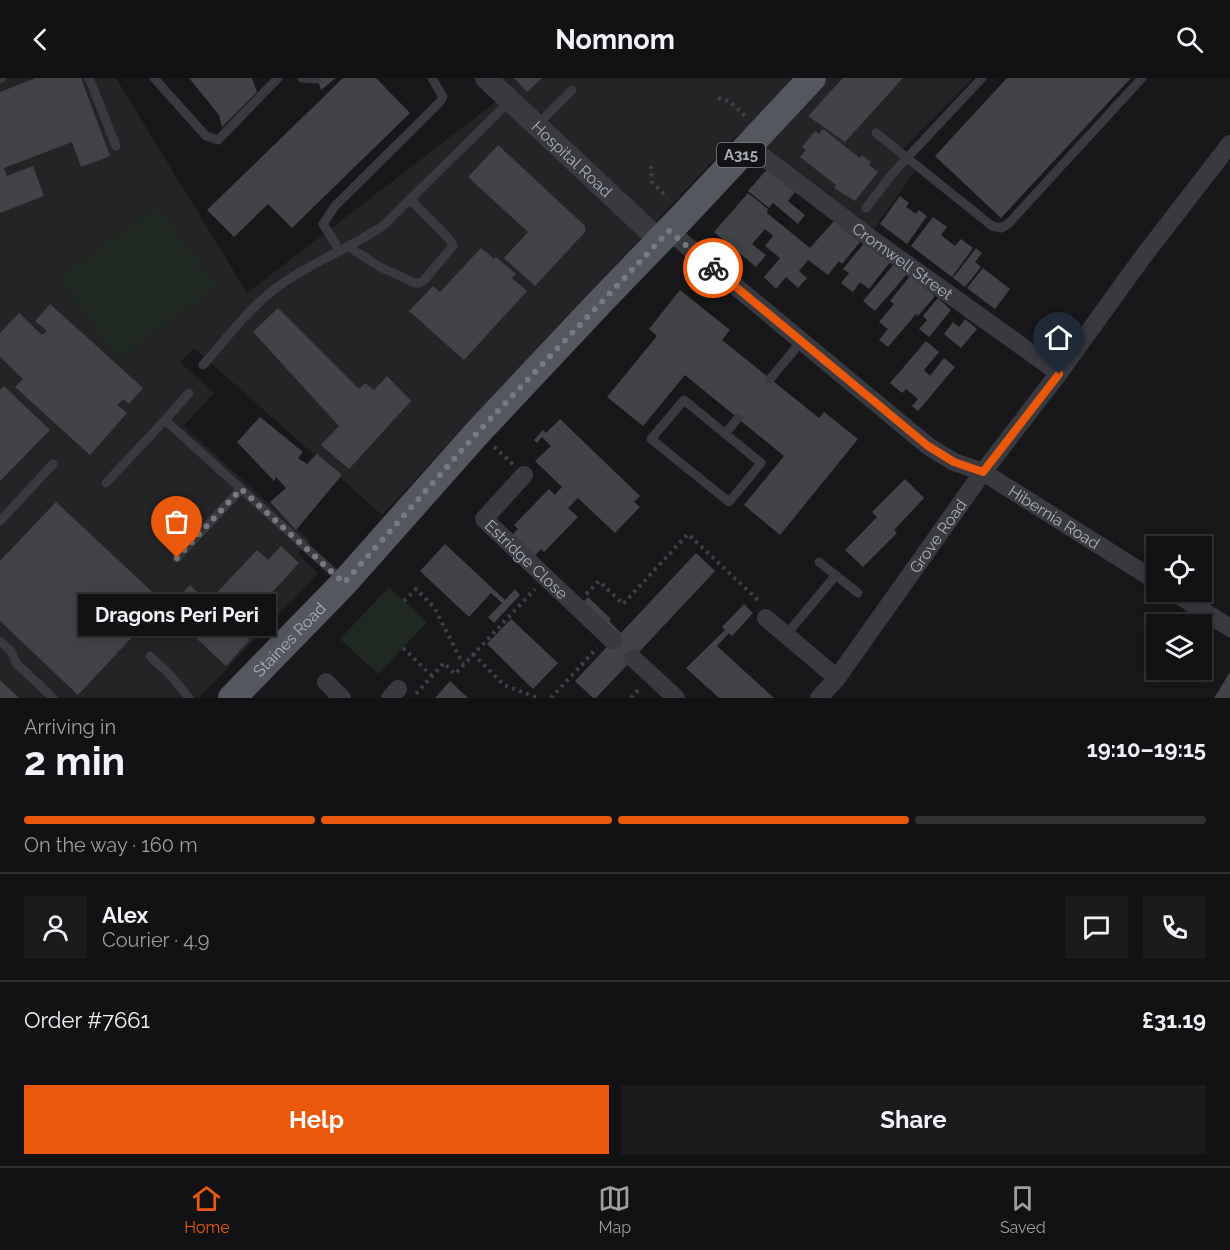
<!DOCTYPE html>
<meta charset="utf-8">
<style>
body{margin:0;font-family:Raleway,sans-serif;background:#1b1b1d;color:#f1f3f6;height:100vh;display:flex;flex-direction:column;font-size:22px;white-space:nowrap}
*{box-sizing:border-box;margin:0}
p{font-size:20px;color:#9c9ea0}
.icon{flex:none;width:33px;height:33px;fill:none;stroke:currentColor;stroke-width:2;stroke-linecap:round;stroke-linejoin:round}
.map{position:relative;height:620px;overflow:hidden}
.drawer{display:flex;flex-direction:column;background:#121214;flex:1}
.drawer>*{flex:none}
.tools{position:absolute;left:1146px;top:458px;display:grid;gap:12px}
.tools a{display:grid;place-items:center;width:66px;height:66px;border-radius:0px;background:#121214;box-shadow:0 3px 15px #0003,0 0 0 2px #313234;font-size:30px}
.pin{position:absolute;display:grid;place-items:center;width:51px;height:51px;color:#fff;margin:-62px -26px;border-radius:50% 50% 50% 0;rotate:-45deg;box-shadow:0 0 6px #0007}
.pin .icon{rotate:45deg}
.courier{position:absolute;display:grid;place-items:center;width:60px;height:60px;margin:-30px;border:4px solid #ea580c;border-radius:50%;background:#fff;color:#222;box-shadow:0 2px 8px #0007}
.bubble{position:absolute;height:42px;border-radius:0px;background:#121214;box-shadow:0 3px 15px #0003,0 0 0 2px #313234;font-size:20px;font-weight:700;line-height:42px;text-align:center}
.headline em{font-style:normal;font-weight:700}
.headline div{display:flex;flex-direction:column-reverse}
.headline{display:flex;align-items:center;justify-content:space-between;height:102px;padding:0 24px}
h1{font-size:39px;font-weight:700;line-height:45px}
.bar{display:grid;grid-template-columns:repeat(4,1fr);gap:9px 6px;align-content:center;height:72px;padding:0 24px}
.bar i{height:8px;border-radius:4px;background:#313234}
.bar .active{background:#ea580c}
.bar p{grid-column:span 4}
.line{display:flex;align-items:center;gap:15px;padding:0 24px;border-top:2px solid #313234}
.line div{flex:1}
.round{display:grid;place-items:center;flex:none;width:63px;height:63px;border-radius:0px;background:#1b1b1d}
.button{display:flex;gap:12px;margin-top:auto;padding:12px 24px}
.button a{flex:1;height:69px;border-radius:0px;background:#ea580c;color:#fff;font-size:24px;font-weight:700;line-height:69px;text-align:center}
.button a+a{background:#1b1b1d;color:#f1f3f6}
header{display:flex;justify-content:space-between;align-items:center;height:78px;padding:0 24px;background:#121214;font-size:27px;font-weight:700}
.tabs{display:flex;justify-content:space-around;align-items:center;height:84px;border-top:2px solid #313234;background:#121214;font-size:16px;color:#9c9ea0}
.tabs a{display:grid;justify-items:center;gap:3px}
.tabs .active{color:#ea580c}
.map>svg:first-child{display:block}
.built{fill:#242427}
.green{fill:#202921}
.building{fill:#424347}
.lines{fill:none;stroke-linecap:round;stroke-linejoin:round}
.path{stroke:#3f4147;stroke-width:4;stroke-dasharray:3 4.5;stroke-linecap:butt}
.service{stroke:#393a40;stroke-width:9}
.minor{stroke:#393a40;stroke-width:18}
.tertiary{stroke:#393a40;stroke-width:22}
.primary{stroke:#55575f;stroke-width:28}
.done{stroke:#777a82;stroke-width:6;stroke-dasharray:0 10.8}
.route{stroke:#ea580c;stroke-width:8}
.labels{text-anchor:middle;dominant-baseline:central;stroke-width:4.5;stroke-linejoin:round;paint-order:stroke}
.shield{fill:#131315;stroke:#7d8088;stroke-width:1.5}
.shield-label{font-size:15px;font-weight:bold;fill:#aaaeba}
.street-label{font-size:16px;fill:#aaaeba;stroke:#131315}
</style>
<header><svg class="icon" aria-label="back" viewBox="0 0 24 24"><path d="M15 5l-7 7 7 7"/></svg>Nomnom<svg class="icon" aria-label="search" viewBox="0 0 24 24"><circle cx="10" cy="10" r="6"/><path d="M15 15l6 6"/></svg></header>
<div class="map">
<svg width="1230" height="620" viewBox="0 0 1230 620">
<rect width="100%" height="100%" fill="#18181a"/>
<polygon class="built" points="0,0 116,0 247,215 510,13 498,0 973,0 899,75 915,93 872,154 737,57 382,437 194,270 180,284 214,315 184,348 310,463 298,476 318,495 199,620 0,620"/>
<g class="green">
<polygon points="158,127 218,209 118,282 58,200"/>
<polygon points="389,509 427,544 378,596 340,561"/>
</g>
<g class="building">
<polygon points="36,0 81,0 110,78 81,89 72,64 4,90 7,98 33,88 44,118 0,135 0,14"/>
<polygon points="189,0 252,0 257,14 222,49 219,37"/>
<polygon points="317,0 336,0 321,12"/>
<polygon points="343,0 376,0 410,35 292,150 268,126 234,159 207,132"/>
<polygon points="514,0 542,0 527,14"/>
<polygon points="843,0 903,0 845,64 808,38"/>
<polygon points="1007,0 1131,0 1001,140 935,78"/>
<polygon points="823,51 860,80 862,77 871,84 869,87 878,94 855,123 834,110 836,107 800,79 806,72 802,69 815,53 819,56"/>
<polygon points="498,67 585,148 585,154 535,208 504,180 528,154 468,99"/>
<polygon points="770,88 798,110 788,123 805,137 798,146 773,125 769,130 748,113"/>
<polygon points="748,115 768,131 767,135 810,170 834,143 860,164 842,186 839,183 828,197 808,182 799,193 807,200 798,210 786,199 776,211 764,199 780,180 765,168 773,158 765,151 752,166 766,177 756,189 714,154"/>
<polygon points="900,118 909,125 906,129 916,136 919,132 927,138 907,166 880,146"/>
<polygon points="933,139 947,149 941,157 955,168 961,161 973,170 952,199 911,168"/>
<polygon points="865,164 891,183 869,211 860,204 853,214 841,205 849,195 843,191"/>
<polygon points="481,170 494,181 496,179 516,196 512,200 527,213 464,282 409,233 433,208 440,214"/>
<polygon points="976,170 982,175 975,184 981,189 965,209 953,200"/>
<polygon points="894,186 907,196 875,233 863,223"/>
<polygon points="983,190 1010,211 995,231 967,210"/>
<polygon points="910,198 935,218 918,238 916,236 888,269 879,262 888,251 879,244 894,226 890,223"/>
<polygon points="680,212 730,252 722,262 819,340 824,334 858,361 780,457 744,427 784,378 685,297 643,348 607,319 657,258 649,251"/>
<polygon points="938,220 951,232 929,259 919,251 927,242 923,238"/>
<polygon points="50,226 143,310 129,326 123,321 117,327 127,335 90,377 15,309 23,301 0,279 0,255 19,235 42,257 47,253 35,243"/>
<polygon points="278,230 359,311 365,305 374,312 387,298 411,323 349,391 321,367 339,348 253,254"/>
<polygon points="965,241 977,251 961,270 944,256 953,244 959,249"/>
<polygon points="926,263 939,274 924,292 930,298 944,280 955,289 918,333 912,328 918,321 906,311 902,315 890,305"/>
<polygon points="4,308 50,352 0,403 0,312"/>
<polygon points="260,339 303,374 298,380 307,386 317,376 342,397 296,452 270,424 286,410 276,399 274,403 237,364"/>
<polygon points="560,341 640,418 634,424 640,429 615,455 578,420 568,430 578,439 544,474 541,471 532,481 510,459 518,451 514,447 549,411 555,417 562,409 535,383 551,368 542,359 537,365 534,362 543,352 546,355"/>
<polygon points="905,401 924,420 894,452 897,455 863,489 845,472 877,439 872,434"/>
<polygon points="56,424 164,525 78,617 0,543 0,483"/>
<polygon points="445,466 505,522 515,511 520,517 494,545 488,539 502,525 491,515 469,539 420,493"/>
<polygon points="281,468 299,485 238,551 250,562 226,588 166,532 190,507 208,524 257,472 268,482"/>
<polygon points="696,475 715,493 596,620 593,620 575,603 618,557 581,527 588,519 611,541 609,543 621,555"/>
<polygon points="744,526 753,535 732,558 729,555 717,568 774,620 719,620 686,590 725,552 722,549"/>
<polygon points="511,541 558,585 533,611 487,566"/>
<polygon points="1230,594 1230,620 1214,620"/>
<polygon points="0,602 19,620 0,620"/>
<polygon points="450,603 468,620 435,620"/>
</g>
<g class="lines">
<g class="path">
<polyline points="718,20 729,23 746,39"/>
<polyline points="651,88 652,104 667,120"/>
<polyline points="494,369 513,386"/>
<polyline points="586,516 599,503 623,526 688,456 759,523"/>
<polyline points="404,523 416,511 434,529 463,586"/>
<polyline points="403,570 432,598"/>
<polyline points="473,576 504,607 538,620"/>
<polyline points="416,616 444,585 455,596 535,511"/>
<polyline points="551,620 597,570"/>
<polyline points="631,620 640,610"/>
</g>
<g class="service">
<polyline points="89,0 116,68"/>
<polyline points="154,0 206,58 218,62 278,0"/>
<polyline points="302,0 317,1"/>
<polyline points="0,1 2,0"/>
<polyline points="537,47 572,12"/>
<polyline points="876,55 992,148 1001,150 1008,146 1142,0"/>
<polyline points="866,130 893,95 982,0"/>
<polyline points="349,169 380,189 415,205 420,205 424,202 453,168 450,162 410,121"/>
<polyline points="340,173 323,146 335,128 440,24 443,19 432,0"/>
<path d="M 203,287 C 228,259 252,226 283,205 C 315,183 352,169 384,147 L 509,24"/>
<polyline points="770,301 801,264"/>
<polygon points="684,322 761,385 729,424 651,361"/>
<polyline points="165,342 189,315"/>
<polyline points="725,356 738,340"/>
<polyline points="106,405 165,342 343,503"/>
<polyline points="0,443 53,386"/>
<polyline points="177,480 241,411"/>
<polyline points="819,484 858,515"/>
<polyline points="786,557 836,497"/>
<polyline points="0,563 11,573 16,585 53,620"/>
<polyline points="150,578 171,598 189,620"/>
</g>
<g class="minor">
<path id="s1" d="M 749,68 L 869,159 L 1059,295"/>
<path id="s2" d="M 669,153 L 928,368 L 954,384 L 983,394 L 1156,503"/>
<path id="s3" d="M 524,397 L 484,441 L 613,563"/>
<polyline points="1172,513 1230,550"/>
<polyline points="766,540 837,600"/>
<polyline points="633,580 676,620"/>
<polyline points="326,604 342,620"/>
<polyline points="390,620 398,611"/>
<path id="s4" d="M 819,620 L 837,600 L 983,394 L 1059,295 L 1142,180 L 1230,66"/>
</g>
<path class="tertiary" id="s5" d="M 486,0 L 660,163"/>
<path class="primary" id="s6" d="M 232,620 L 344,505 L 478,354 L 602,222 L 684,137 L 812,0"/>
</g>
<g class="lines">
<polyline class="done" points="177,480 241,411 344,505 478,354 669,153 713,190"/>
<polyline class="route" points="713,190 928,368 954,384 983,394 1059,296"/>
</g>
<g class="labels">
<rect class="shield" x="717" y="65" width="48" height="24" rx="4.5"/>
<g class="shield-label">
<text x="741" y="77">A315</text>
</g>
<g class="street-label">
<text stroke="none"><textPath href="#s5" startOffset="118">Hospital Road</textPath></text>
<text stroke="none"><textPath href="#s1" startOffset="192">Cromwell Street</textPath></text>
<text stroke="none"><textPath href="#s2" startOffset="482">Hibernia Road</textPath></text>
<text stroke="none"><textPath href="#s4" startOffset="201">Grove Road</textPath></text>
<text stroke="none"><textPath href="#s3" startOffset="118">Estridge Close</textPath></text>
<text stroke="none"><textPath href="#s6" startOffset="82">Staines Road</textPath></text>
</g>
</g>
</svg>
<div class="tools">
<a><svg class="icon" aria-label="locate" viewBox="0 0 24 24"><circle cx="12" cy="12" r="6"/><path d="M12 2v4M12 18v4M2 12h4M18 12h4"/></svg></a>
<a><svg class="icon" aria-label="layers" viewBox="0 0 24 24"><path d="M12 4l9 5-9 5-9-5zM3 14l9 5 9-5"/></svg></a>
</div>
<div class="pin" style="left:177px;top:480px;background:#ea580c"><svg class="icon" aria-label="bag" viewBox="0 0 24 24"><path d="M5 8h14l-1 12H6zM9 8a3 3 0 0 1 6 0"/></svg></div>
<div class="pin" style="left:1059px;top:296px;background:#1f2937"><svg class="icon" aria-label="home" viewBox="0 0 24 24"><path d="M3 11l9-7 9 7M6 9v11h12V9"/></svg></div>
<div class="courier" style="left:713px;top:190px"><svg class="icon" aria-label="bike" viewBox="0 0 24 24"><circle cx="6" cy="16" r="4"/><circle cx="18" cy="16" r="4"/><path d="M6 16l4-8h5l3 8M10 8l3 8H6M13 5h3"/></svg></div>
<div class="bubble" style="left:78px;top:516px;width:198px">Dragons Peri Peri</div>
</div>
<section class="drawer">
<div class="headline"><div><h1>2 min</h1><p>Arriving in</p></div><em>19:10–19:15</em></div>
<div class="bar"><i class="active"></i><i class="active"></i><i class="active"></i><i></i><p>On the way · 160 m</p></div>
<div class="line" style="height:108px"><a class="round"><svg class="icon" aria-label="person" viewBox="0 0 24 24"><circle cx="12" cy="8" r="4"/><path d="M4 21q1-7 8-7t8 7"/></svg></a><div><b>Alex</b><p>Courier · 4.9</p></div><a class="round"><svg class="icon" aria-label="chat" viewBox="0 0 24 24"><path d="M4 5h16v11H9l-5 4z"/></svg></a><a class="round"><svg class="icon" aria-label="phone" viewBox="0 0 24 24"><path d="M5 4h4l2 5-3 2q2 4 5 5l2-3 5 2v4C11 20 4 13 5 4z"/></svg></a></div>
<div class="line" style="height:78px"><div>Order #7661</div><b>£31.19</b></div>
<div class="button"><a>Help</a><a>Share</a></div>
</section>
<nav class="tabs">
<a class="active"><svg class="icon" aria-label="home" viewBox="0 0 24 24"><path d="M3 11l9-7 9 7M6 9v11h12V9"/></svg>Home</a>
<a><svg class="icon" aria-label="map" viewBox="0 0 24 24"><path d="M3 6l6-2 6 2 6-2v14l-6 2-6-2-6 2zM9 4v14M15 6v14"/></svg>Map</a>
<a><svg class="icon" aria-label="saved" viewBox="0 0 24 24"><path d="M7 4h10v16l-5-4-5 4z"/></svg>Saved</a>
</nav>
